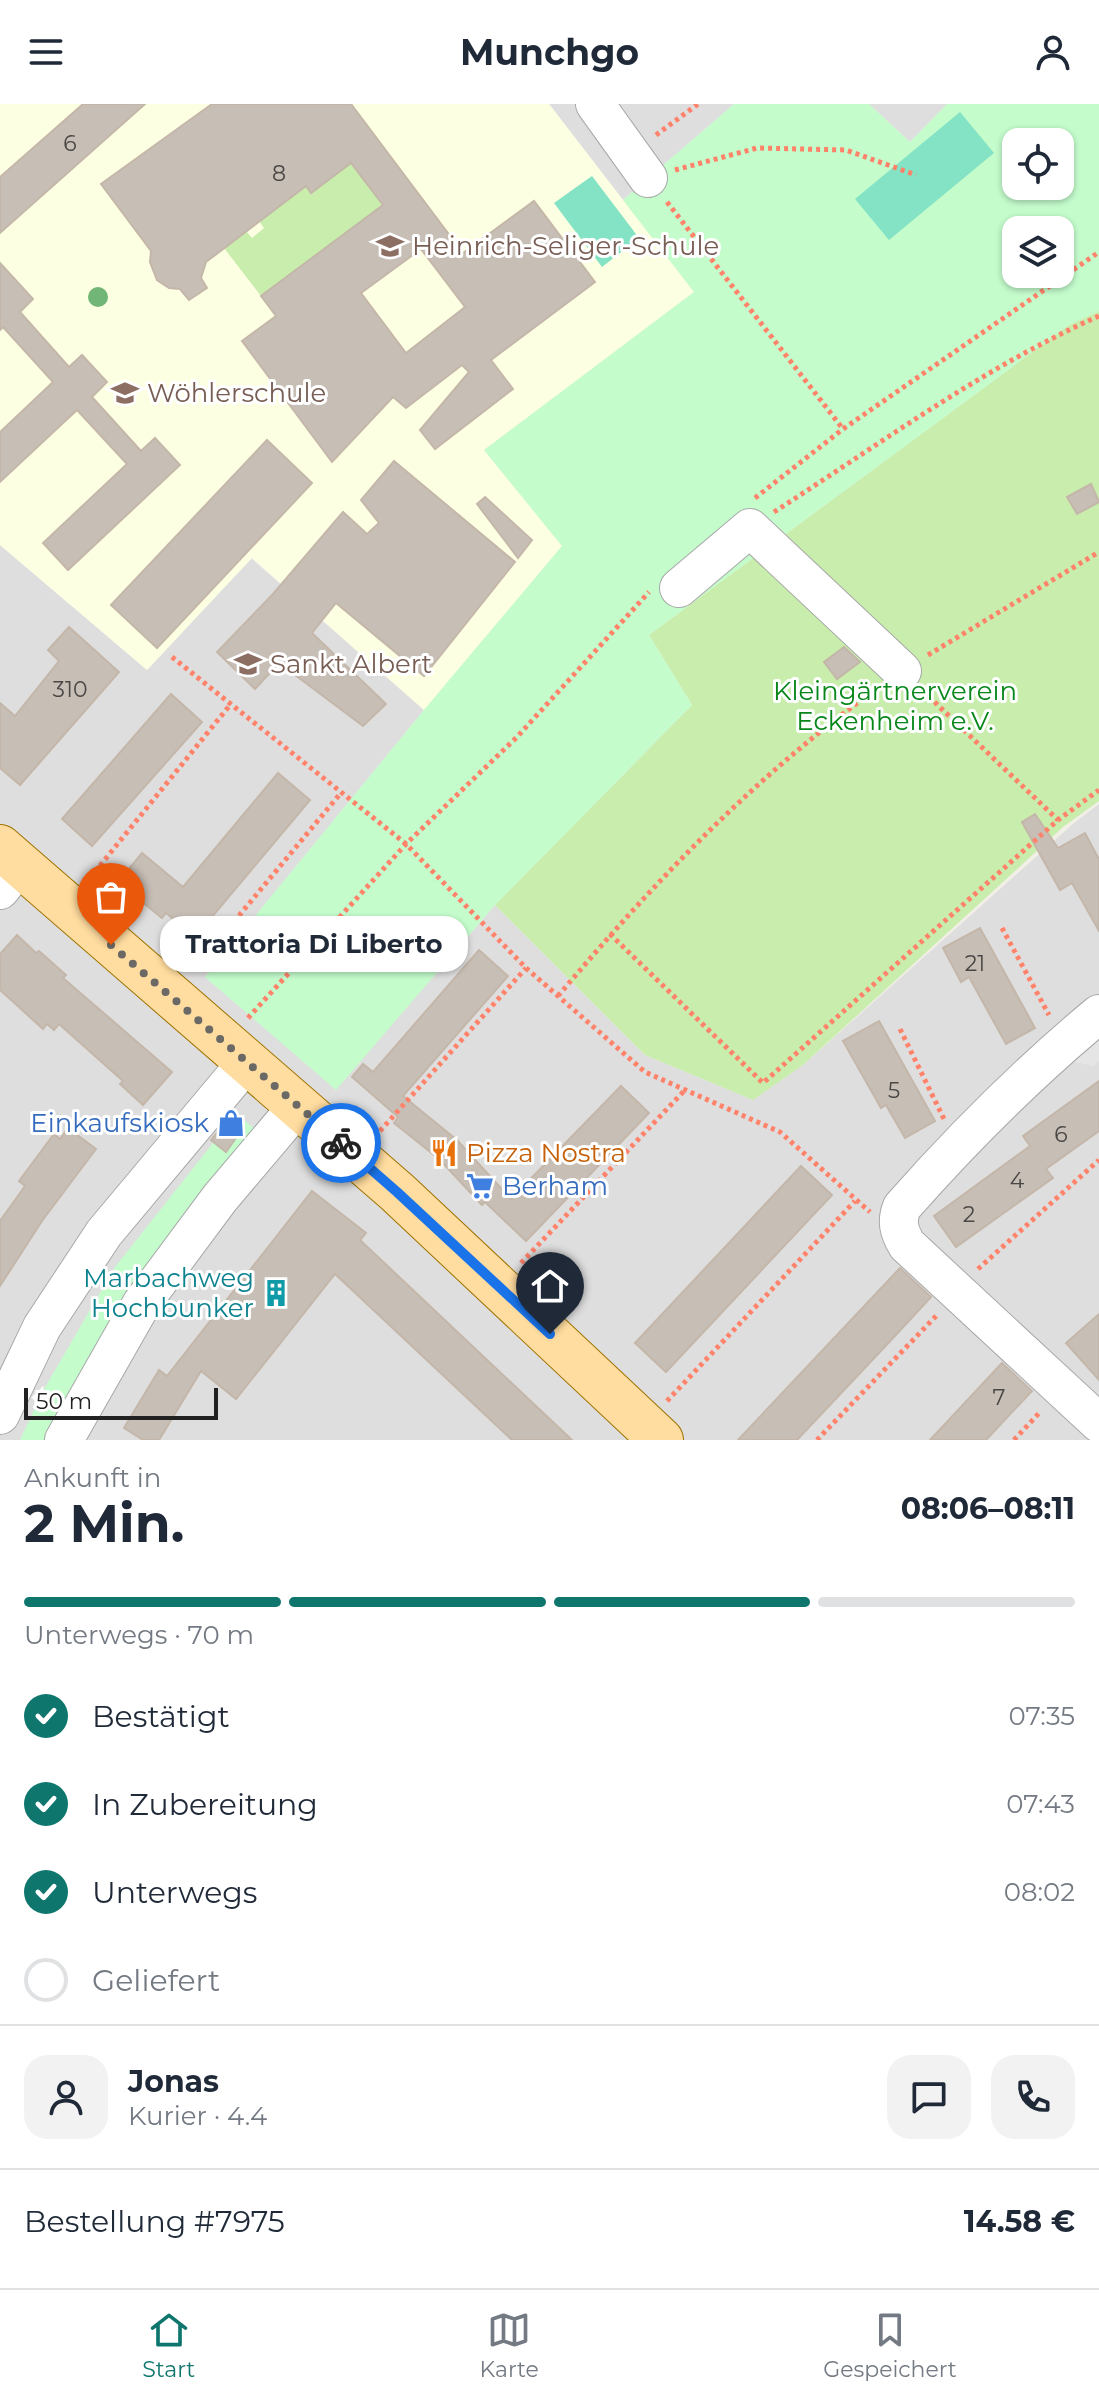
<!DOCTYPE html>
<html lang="de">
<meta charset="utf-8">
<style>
body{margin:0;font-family:Montserrat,sans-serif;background:#f2f2f3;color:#1f2937;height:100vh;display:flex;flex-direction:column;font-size:30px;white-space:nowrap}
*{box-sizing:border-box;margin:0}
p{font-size:26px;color:#747a83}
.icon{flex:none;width:44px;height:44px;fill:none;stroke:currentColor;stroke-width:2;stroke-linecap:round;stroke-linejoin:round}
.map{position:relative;height:1336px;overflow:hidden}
.drawer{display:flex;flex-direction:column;background:#fff;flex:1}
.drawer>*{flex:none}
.buttons{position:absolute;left:1002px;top:24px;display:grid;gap:16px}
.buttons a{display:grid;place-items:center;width:72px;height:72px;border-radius:16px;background:#fff;box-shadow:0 2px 6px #0004;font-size:40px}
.scale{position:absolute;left:24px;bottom:20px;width:194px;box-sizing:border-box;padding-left:8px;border:4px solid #212121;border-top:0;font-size:22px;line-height:28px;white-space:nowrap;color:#212121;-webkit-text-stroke:6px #fff;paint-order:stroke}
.pin{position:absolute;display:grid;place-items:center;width:68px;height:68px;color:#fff;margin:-82px -34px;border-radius:50% 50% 50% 0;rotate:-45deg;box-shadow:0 0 8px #0007}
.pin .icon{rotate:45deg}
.courier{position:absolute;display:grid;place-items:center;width:80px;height:80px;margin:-40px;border:6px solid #1a73e8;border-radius:50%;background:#fff;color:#222;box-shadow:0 2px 10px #0007}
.bubble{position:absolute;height:56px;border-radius:24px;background:#fff;box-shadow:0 2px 6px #0004;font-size:26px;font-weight:700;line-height:56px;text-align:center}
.head em{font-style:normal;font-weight:700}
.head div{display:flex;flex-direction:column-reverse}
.head{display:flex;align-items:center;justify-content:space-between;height:136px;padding:0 24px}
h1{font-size:52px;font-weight:700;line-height:60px}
.bar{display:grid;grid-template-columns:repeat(4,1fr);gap:12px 8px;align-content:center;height:96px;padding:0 24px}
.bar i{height:10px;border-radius:6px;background:#e0e1e3}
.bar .selected{background:#0f766e}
.bar p{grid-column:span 4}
.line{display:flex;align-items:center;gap:20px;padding:0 24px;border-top:2px solid #e0e1e3}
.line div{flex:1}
.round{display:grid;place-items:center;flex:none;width:84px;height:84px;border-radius:24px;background:#f2f2f3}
ol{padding:0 24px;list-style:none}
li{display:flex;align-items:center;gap:24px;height:88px}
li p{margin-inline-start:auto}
li .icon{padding:8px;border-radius:50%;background:#0f766e;color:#fff;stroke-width:4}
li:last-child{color:#747a83}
li i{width:44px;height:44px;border:4px solid #e0e1e3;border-radius:50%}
header{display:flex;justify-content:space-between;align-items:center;height:104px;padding:0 24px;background:#fff;font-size:36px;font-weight:700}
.tabs{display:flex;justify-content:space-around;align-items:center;height:112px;border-top:2px solid #e0e1e3;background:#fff;font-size:22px;color:#747a83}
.tabs a{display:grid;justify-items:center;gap:4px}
.tabs .selected{color:#0f766e}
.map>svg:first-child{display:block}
.residential{fill:#dfdede}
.education{fill:#fdffe3}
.grass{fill:#c8edac}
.park{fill:#c4fccc;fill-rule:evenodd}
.pitch{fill:#83e3c4}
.parking{fill:#e5e5e5}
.building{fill:#c7beb6;stroke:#c4b7a9;stroke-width:2;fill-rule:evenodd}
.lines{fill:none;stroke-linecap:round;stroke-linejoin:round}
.minor-casing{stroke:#a8a8a8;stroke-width:40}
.major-casing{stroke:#9e7300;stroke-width:46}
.path{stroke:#ff836b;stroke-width:5;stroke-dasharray:4 4;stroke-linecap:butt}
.minor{stroke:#fff;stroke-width:38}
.major{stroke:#ffdc9f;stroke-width:44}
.tree{fill:#71b676}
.done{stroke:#6a6966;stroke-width:8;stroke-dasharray:0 14.4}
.route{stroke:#1a73e8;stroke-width:10}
.labels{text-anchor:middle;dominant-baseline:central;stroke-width:6;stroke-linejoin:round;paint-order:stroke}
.number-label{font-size:22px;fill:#4a4846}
.education-label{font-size:26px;fill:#785e54;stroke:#fff;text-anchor:start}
.park-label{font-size:26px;fill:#07871a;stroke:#fff}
.shop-label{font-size:26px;fill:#366cbe;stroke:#fff;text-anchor:end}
.food-label{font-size:26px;fill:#c56008;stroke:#fff;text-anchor:start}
.culture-label{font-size:26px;fill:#0d838f;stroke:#fff;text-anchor:end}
</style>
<header><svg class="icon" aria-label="menu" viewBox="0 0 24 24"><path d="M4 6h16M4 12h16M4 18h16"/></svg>Munchgo<svg class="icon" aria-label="person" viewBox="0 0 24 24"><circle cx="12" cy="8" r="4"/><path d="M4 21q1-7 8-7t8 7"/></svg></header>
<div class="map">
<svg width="1099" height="1336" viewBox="0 0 1099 1336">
<rect width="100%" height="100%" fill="#f2efe7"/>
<g class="residential">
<polygon points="549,0 734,0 623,96"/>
<polygon points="869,0 947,0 910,38"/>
<polygon points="0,441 147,566 251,454 424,606 206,873 336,985 495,801 645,951 753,996 803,961 1074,719 1099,700 1099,1336 0,1336"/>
</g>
<polygon class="education" points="0,0 549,0 694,188 484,346 562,442 424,606 252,454 147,566 0,441"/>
<g class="grass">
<polygon points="346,52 383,101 261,192 224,144 246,127 252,134 264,124 259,117 306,82 311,89 324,79"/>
<polygon points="1099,207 1099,697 1063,723 803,961 753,996 645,951 495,801 692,601 649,531 1069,221"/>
</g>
<g class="park">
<path d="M 734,0 L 869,0 L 910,38 L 947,0 L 1099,0 L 1099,207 L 1069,221 L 649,531 L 692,601 L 495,801 L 336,986 L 205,873 L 424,606 L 562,442 L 484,346 L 694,188 L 623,96 ZM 1016,38 L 1060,38 L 1060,82 L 1016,82 ZM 1016,126 L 1060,126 L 1060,170 L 1016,170 Z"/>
<polygon points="236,1010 259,1028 48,1336 20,1336 44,1285 115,1163"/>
</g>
<g class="pitch">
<polygon points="960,8 994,49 889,136 855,95"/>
<polygon points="592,72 639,134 602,163 554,99"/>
</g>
<polygon class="parking" points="1099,910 1099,957 1093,962 1069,957"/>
<g class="building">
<polygon points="83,0 145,0 0,129 0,73"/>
<path d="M 212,0 L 351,0 L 463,149 L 534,97 L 595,178 L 491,256 L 513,285 L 435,345 L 420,326 L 469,268 L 462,261 L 406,304 L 393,293 L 332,358 L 242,237 L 276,212 L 261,192 L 383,101 L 351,59 L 311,89 L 306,82 L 206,158 L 201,174 L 207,184 L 189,196 L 180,185 L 169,184 L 157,176 L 150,158 L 151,147 L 101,80 ZM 421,145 L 465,203 L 406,249 L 361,189 Z"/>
<polygon points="0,159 33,195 20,208 69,263 82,251 107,278 92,293 141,347 155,334 180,361 68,466 43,439 127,360 77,306 0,378 0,328 53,278 3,223 0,226"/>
<polygon points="267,336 312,379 157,544 111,501"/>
<polygon points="394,357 515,458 424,572 336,499 312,529 386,600 363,622 279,559 255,585 217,548 273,490 343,408 367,430 379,419 361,396"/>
<polygon points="1091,380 1099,398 1077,410 1067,393"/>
<polygon points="485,393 532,436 518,454 477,400"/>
<polygon points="69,523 119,568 20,681 0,664 0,599 15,612 59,557 48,546"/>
<polygon points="844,543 860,558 837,575 824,558"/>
<polygon points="171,590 202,618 92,742 62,715"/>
<polygon points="278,669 310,696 195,833 166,809 162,814 118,778 142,749 183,783"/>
<polygon points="1035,710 1058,744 1085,729 1094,746 1099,755 1099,827 1072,779 1060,786 1022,718"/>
<polygon points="980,824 1035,924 1006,940 969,873 961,878 943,844"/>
<polygon points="17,831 36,849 39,847 66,871 63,874 172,968 143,1001 120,980 123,977 59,920 54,926 47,920 43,925 0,886 0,850"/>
<polygon points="479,846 508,872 403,992 457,1036 511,1095 621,982 649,1009 526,1137 485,1098 482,1101 439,1055 394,1019 398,1013 352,973 363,960 373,968"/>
<polygon points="879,917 935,1017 905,1034 886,1001 881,1004 843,937"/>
<polygon points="1099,977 1099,1027 1046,1065 1053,1074 956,1143 934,1112 1030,1042 1023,1032"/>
<polygon points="223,1021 238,1031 226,1048 211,1036"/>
<polygon points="68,1024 96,1045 42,1117 0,1182 0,1117 25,1082 19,1077 54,1030 60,1035"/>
<polygon points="801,1062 832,1091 666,1268 635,1239"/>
<polygon points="312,1087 366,1129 360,1136 572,1336 512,1336 335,1170 236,1295 201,1267 159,1336 143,1336 124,1324 159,1266 167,1272"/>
<polygon points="900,1164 931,1193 894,1233 797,1336 738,1336"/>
<polygon points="1099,1210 1099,1276 1066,1239"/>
<polygon points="1002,1259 1032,1287 986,1336 930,1336"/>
</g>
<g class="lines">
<g class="minor-casing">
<g id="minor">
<polyline points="595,0 648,74"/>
<polyline points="679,484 750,424 902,567"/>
<polyline points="0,786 20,761"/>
<path d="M 1099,910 C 1028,969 963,1034 902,1103 C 896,1117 899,1128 907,1141 L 1099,1319"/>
<polyline points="0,1311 42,1223 104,1129 247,958"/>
<polyline points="64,1336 142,1199 220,1094 297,1003"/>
</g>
</g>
<g class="major-casing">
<polyline id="major" points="0,743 397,1088 661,1336"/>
</g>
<g class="path">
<polyline points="656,31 698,0"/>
<polyline points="675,66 757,44 846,46 916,71"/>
<polyline points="667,98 843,325"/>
<polyline points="755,394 843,325 1099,148"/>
<path d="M 774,408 C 880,340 984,263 1099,212"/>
<polyline points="928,551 1099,448"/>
<polyline points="172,553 406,740 526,864 645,968 780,1028 870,1108"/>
<polyline points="923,587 1058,716"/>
<polyline points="90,774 230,601"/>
<polyline points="1002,824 1049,911"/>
<polyline points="610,830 763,979 1058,716 1099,686"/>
<polyline points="193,867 340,690"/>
<path d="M 558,892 C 657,775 754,673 879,583"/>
<polyline points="248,914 406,740 517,633 649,488"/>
<polyline points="900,925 944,1015"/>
<polyline points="380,1027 526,864"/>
<polyline points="521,1159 685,986"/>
<polyline points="978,1165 1099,1056"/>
<polyline points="667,1297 855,1097"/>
<polyline points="817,1336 938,1210"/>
<polyline points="1014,1336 1041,1307"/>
</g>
<use href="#minor" class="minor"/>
<use href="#major" class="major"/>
</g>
<circle class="tree" cx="98" cy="193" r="10"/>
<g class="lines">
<polyline class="done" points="111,841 341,1039"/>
<polyline class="route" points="341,1039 397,1088 550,1230"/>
</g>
<defs>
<g id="school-bare" transform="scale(2.16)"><path d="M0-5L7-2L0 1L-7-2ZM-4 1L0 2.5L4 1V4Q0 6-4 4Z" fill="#8d6e63" stroke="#fff" stroke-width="2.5" paint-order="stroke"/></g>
<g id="shop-bare" transform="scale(2.16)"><path d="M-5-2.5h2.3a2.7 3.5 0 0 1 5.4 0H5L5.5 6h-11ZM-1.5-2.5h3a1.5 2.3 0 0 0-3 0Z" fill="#3f7fe0" stroke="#fff" stroke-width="2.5" paint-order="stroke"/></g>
<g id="restaurant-bare" transform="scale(2.16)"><path d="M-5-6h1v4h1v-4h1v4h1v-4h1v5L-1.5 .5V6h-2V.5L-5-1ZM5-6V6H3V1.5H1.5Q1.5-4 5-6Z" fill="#e8710a" stroke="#fff" stroke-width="2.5" paint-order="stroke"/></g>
<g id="supermarket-bare" transform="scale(2.16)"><path d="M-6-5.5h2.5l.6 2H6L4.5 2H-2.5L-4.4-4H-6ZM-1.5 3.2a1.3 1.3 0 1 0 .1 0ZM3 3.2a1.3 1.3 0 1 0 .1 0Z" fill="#3f7fe0" stroke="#fff" stroke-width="2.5" paint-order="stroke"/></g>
<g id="building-bare" transform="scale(2.16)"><path d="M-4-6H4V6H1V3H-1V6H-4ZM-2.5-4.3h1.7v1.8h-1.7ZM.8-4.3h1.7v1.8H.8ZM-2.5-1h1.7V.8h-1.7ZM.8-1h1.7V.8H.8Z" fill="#0f9aa8" stroke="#fff" stroke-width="2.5" paint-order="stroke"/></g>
</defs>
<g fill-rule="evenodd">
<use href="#school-bare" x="390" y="142"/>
<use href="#school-bare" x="125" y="289"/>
<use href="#school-bare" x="248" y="560"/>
<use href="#shop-bare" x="231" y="1019"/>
<use href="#restaurant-bare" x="444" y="1049"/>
<use href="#supermarket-bare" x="480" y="1082"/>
<use href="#building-bare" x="276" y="1189"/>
</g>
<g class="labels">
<g class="number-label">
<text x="70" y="39">6</text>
<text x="279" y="69">8</text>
<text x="70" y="585">310</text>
<text x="975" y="859">21</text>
<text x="894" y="986">5</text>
<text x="1061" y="1030">6</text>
<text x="1017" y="1076">4</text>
<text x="969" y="1110">2</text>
<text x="999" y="1293">7</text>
</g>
<g class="education-label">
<text x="412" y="142">Heinrich-Seliger-Schule</text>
<text x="147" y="289">Wöhlerschule</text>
<text x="270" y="560">Sankt Albert</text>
</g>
<g class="park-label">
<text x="895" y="587">Kleingärtnerverein<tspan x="895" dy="30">Eckenheim e.V.</tspan></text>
</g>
<g class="shop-label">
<text x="209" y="1019">Einkaufskiosk</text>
<text x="502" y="1082" text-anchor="start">Berham</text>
</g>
<g class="food-label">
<text x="466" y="1049">Pizza Nostra</text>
</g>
<g class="culture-label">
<text x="254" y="1174">Marbachweg<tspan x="254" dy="30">Hochbunker</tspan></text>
</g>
</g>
</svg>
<div class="buttons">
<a><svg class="icon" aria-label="locate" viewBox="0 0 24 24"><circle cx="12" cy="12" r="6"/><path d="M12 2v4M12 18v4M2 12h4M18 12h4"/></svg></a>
<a><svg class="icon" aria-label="layers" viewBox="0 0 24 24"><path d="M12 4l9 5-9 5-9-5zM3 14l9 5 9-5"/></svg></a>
</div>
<div class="scale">50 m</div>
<div class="pin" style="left:111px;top:841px;background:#ea580c"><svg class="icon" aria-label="bag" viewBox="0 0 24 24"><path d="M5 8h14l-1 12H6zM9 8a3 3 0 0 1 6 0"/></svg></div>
<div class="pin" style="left:550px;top:1230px;background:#1f2937"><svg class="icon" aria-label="home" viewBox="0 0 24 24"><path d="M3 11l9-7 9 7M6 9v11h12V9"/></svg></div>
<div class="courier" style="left:341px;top:1039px"><svg class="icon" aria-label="bike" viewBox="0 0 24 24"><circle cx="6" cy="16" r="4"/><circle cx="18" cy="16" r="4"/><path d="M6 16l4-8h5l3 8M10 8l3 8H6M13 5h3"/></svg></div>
<div class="bubble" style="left:160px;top:812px;width:308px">Trattoria Di Liberto</div>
</div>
<section class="drawer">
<div class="head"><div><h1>2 Min.</h1><p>Ankunft in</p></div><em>08:06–08:11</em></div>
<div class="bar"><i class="selected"></i><i class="selected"></i><i class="selected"></i><i></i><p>Unterwegs · 70 m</p></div>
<ol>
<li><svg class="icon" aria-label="check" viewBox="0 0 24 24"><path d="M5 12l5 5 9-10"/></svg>Bestätigt<p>07:35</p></li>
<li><svg class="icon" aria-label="check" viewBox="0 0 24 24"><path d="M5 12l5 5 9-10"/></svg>In Zubereitung<p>07:43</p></li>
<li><svg class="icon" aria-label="check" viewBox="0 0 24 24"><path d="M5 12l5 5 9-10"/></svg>Unterwegs<p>08:02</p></li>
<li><i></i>Geliefert</li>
</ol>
<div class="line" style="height:144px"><a class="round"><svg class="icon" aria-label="person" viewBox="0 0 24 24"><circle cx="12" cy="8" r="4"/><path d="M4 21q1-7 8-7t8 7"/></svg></a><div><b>Jonas</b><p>Kurier · 4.4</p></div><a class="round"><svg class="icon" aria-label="chat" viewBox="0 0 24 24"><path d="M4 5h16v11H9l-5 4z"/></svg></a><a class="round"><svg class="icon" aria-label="phone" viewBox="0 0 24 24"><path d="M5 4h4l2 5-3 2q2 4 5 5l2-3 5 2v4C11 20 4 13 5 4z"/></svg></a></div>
<div class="line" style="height:104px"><div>Bestellung #7975</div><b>14.58 €</b></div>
</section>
<nav class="tabs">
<a class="selected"><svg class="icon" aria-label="home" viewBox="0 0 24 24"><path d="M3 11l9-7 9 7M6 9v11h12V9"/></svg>Start</a>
<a><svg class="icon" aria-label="map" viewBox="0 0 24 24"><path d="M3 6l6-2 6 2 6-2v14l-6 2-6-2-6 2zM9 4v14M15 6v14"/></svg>Karte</a>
<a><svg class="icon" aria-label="saved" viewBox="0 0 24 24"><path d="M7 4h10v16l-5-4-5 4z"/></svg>Gespeichert</a>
</nav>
